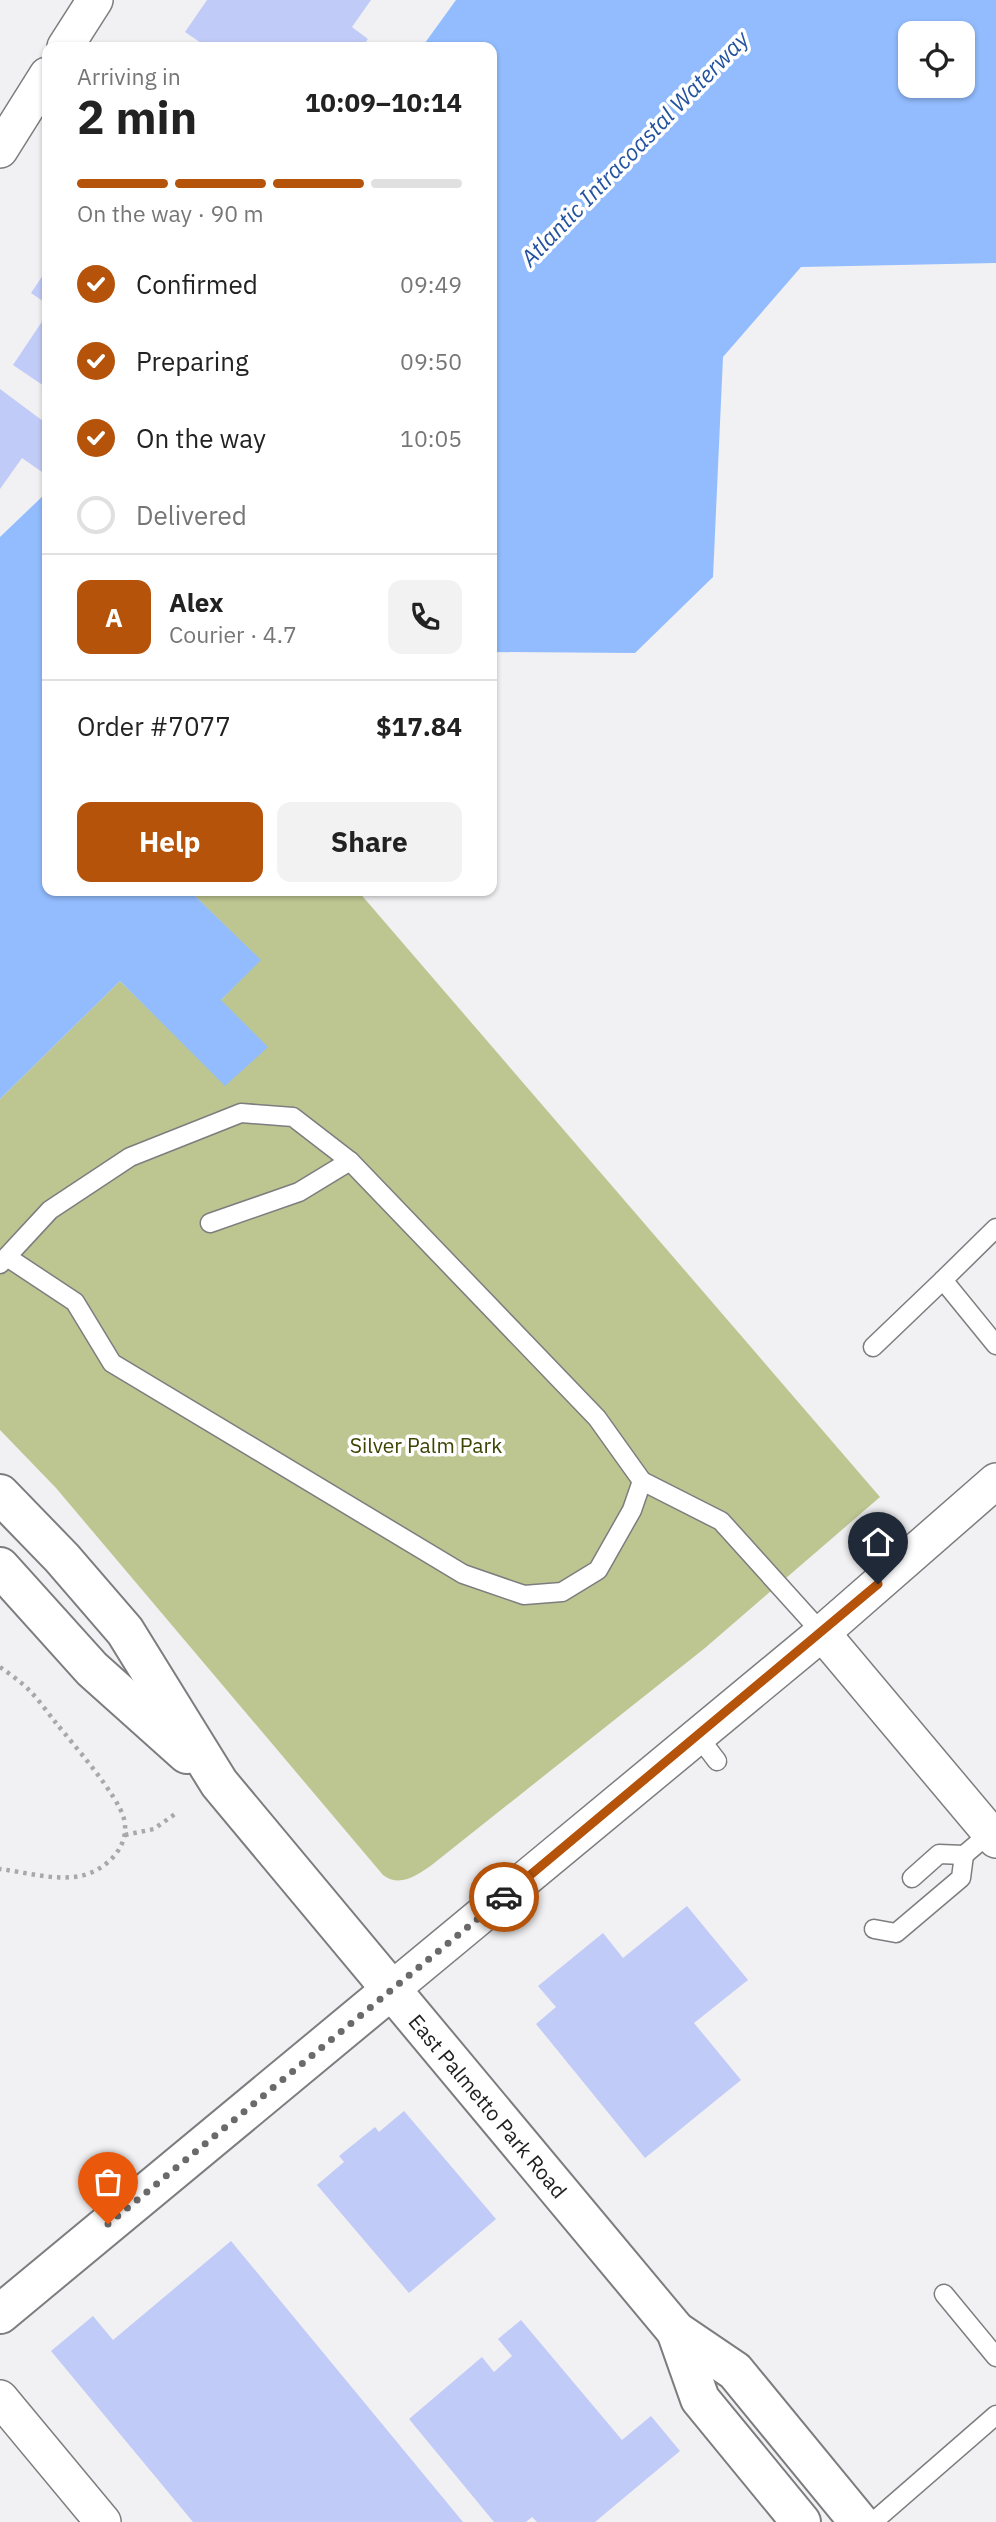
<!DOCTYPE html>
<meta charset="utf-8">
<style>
body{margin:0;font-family:"IBM Plex Sans",sans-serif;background:#f2f2f2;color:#222;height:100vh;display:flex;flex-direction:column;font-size:26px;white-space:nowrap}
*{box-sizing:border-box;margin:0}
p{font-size:23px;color:#767676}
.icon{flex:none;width:38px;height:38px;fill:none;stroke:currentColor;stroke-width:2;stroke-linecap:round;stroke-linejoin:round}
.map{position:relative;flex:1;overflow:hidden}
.details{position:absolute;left:42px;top:42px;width:455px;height:854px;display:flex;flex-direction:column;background:#fff;border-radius:14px;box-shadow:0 2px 5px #0004}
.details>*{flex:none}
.buttons{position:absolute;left:898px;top:21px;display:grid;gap:14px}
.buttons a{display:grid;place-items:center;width:77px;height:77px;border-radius:14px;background:#fff;box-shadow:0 2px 5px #0004;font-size:35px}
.pin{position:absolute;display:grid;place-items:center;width:60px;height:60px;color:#fff;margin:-72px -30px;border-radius:50% 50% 50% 0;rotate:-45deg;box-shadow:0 0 7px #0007}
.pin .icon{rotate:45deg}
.courier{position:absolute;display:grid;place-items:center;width:70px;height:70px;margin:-35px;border:5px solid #b45309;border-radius:50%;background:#fff;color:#222;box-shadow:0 2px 9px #0007}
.head em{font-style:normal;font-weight:700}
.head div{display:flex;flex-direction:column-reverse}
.head{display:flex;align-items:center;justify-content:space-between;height:119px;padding:0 35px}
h1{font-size:46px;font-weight:700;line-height:52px}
.bar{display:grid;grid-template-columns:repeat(4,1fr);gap:10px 7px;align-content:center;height:84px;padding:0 35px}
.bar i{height:9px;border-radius:5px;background:#e0e0e0}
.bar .selected{background:#b45309}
.bar p{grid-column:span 4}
.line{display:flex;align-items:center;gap:18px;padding:0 35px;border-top:2px solid #e0e0e0}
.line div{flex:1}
.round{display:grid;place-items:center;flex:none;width:74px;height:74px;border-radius:14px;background:#f2f2f2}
ol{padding:0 35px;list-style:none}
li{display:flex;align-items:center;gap:21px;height:77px}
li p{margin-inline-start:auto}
li .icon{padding:7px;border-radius:50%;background:#b45309;color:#fff;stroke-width:4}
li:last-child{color:#767676}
li i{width:38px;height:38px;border:4px solid #e0e0e0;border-radius:50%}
.button{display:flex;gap:14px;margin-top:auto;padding:14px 35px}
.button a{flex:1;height:80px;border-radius:14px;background:#b45309;color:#fff;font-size:28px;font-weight:700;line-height:80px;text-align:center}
.button a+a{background:#f2f2f2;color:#222}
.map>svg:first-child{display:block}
.green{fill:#bdc691}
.water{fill:#92bcfe;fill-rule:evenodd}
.building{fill:#c1cbf7}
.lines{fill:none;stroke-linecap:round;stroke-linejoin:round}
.service-casing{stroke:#7d7d7f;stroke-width:21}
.minor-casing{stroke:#7d7d7f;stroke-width:38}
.tertiary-casing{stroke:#7d7d7f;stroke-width:42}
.secondary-casing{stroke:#7d7d7f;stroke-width:42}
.path{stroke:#a8a8aa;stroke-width:4.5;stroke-dasharray:3.5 5;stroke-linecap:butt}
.service{stroke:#fff;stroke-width:18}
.minor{stroke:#fff;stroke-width:35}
.tertiary{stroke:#fff;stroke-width:38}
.secondary{stroke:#fff;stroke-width:38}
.done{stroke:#6a6a6b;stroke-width:7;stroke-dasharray:0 12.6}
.route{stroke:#b45309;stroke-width:9}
.labels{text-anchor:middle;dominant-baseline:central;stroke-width:7;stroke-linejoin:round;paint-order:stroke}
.park-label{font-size:21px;fill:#3d4403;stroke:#fff}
.street-label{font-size:21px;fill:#212122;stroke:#fff}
.water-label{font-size:23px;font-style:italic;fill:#2453a0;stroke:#fff}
</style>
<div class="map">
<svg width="996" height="2522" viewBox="0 0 996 2522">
<rect width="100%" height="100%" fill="#f1f1f3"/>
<path class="green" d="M 190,891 L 358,891 L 880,1497 L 705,1648 L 433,1864 C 418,1875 400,1888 383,1875 L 56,1488 L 0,1430 L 0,1099 L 120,981 L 226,1085 L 221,1000 L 260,960 Z"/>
<g class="water">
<path d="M 456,0 L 996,0 L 996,263 L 801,267 L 723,357 L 713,577 L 635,653 L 492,652 L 492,47 L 422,47 ZM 910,33 L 962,33 L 962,86 L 910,86 Z"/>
<polygon points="47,492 47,891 190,891 261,960 221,1000 268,1047 225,1086 120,981 0,1099 0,537"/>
</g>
<g class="building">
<polygon points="207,0 371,0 352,27 368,39 362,47 207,47 185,32"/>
<polygon points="47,269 47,304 31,293"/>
<polygon points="47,314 47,388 13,365"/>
<polygon points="0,389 47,424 47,465 42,472 22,458 0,489"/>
<polygon points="687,1906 748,1980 694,2023 741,2080 645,2158 536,2024 556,2007 538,1986 603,1933 623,1958"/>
<polygon points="404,2111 496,2219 409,2293 317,2185 344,2162 339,2156 375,2127 379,2132"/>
<polygon points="231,2241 463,2522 193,2522 51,2351 93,2316 113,2340"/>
<polygon points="521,2320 622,2440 651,2416 680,2451 595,2522 537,2522 532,2517 526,2522 494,2522 409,2419 482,2357 494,2372 512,2356 498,2339"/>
</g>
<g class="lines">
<g class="service-casing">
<g id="service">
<polyline points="210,1223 299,1192 350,1161"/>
<polyline points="996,1228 943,1280 996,1345"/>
<polyline points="7,1257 75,1302 112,1363 463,1574 524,1595 562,1592 598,1570 632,1510 642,1481"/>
<polyline points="0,1264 50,1210 130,1157 241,1113 293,1117 350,1161 597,1418 642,1481 721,1521 822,1633"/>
<polyline points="873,1347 943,1280"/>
<polyline points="698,1736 717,1761"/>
<polyline points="912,1878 939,1854 964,1855 990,1833"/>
<polyline points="874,1929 896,1933 961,1878 964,1855"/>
<polyline points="944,2294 996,2357"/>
<polyline points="873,2522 996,2415"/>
</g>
</g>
<g class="minor-casing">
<g id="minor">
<polyline points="65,47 95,0"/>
<polyline points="0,150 47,75"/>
<polyline points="822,1633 996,1840"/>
<polyline points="391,1990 822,1633 996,1481"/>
<polyline points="0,2398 103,2522"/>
</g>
</g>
<g class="tertiary-casing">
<polyline id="tertiary" points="0,2314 391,1990"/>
</g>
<g class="secondary-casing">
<g id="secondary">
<polyline points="0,1494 62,1558 125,1631 219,1783 676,2331 735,2371 859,2522"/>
<polyline points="0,1567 92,1669 187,1754"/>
<polyline points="676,2331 700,2399 801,2522"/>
</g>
</g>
<g class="path">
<path d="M 0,1667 C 10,1674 21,1682 29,1690 C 39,1700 48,1713 56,1723 C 73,1744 118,1795 124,1819 C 131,1847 105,1871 80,1876 C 54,1881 25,1872 0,1869"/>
<polyline points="125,1835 154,1829 175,1814"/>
</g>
<use href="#service" class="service"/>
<use href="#minor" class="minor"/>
<use href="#tertiary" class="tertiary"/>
<use href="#secondary" class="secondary"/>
</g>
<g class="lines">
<polyline class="done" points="108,2224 504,1897"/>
<polyline class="route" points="504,1897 878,1584"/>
</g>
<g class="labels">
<g class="park-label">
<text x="426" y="1445">Silver Palm Park</text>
</g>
<g class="street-label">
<text transform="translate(488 2106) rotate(50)">East Palmetto Park Road</text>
</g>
<g class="water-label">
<text transform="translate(634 148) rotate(-46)">Atlantic Intracoastal Waterway</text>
</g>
</g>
</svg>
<div class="buttons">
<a><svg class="icon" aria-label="locate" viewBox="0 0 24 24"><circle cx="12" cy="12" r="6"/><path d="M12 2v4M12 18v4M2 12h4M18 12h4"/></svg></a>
</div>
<div class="pin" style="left:108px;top:2224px;background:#ea580c"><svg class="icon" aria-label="bag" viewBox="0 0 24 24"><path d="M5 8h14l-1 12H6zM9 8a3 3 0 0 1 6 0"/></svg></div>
<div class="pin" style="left:878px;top:1584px;background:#1f2937"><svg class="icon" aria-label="home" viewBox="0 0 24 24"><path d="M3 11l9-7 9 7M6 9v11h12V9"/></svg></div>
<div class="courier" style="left:504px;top:1897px"><svg class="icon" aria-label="car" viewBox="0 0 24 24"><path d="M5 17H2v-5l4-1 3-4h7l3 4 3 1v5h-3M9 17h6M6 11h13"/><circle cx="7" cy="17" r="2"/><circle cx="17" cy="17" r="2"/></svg></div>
<section class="details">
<div class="head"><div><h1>2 min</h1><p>Arriving in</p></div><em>10:09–10:14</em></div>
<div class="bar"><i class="selected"></i><i class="selected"></i><i class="selected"></i><i></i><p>On the way · 90 m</p></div>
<ol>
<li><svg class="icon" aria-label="check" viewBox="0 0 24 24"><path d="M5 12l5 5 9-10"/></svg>Confirmed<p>09:49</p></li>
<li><svg class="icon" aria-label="check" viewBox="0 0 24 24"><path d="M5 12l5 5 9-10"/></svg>Preparing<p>09:50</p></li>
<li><svg class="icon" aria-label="check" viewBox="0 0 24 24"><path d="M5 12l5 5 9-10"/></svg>On the way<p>10:05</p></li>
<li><i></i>Delivered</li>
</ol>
<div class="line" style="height:126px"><b class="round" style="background:#b45309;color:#fff">A</b><div><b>Alex</b><p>Courier · 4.7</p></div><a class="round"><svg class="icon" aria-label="phone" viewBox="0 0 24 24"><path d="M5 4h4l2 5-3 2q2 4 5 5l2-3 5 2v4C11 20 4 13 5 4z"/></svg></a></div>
<div class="line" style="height:91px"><div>Order #7077</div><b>$17.84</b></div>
<div class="button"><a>Help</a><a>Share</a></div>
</section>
</div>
